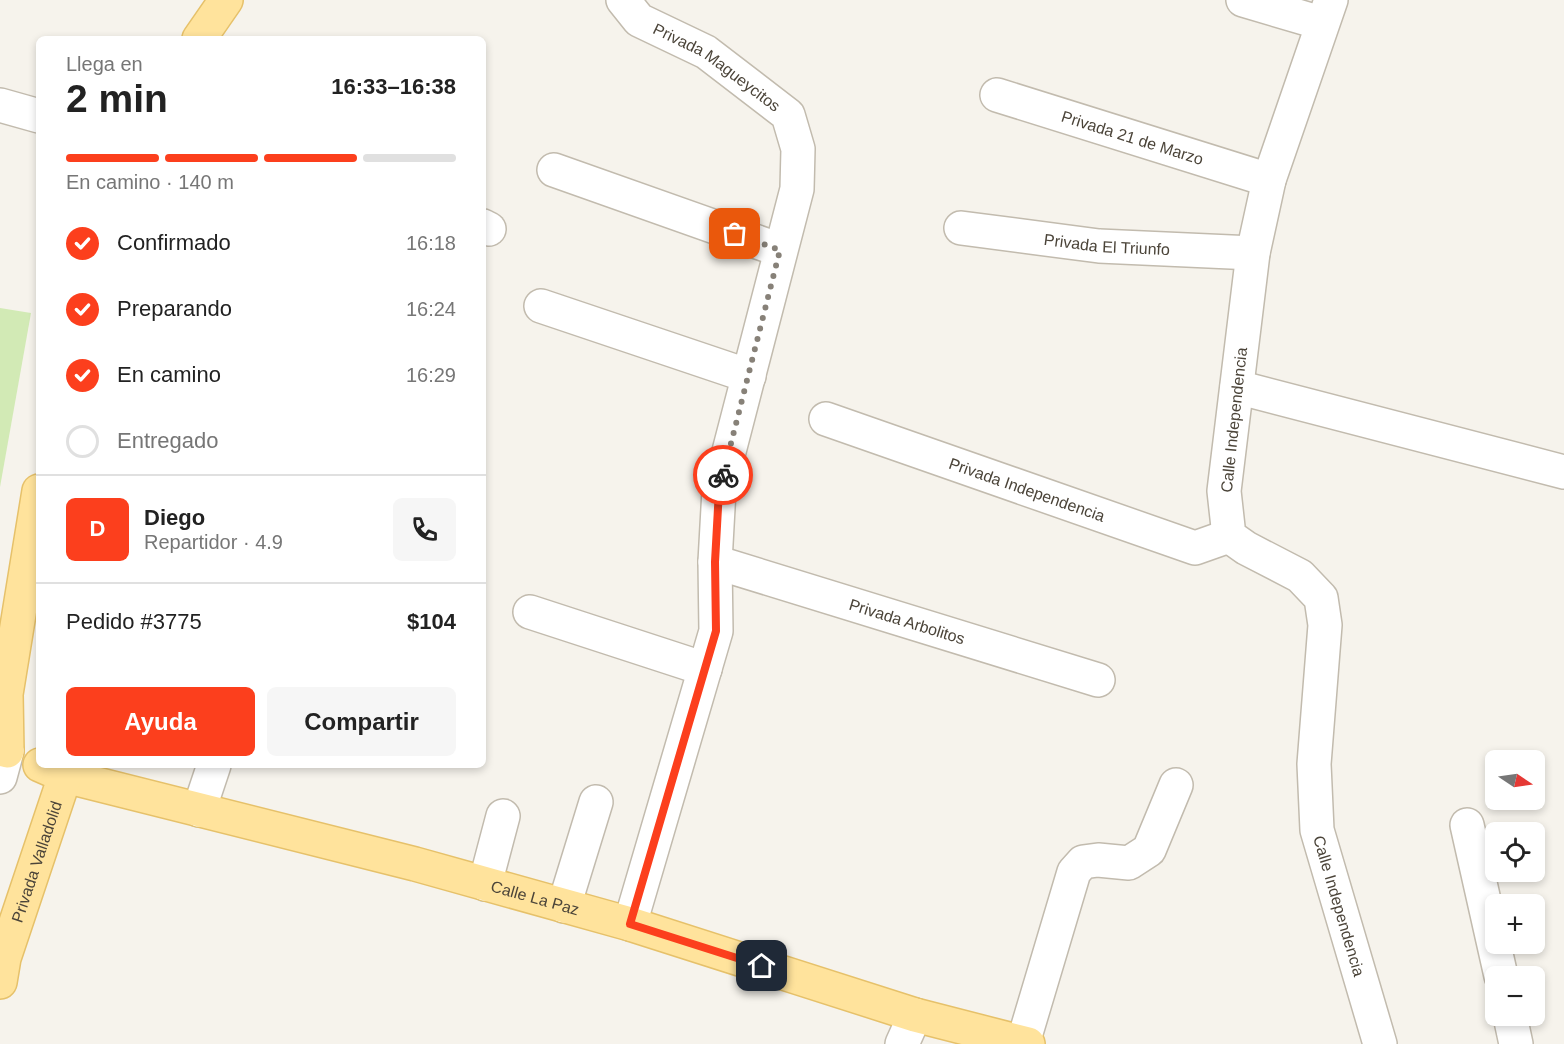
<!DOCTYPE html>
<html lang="es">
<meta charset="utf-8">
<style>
body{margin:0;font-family:Helvetica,sans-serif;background:#f6f6f6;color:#222;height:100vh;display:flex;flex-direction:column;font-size:22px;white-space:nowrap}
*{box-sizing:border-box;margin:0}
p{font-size:20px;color:#767676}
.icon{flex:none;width:33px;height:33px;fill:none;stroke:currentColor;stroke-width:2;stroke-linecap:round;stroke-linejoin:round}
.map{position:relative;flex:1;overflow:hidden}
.drawer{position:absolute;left:36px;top:36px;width:450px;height:732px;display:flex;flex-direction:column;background:#fff;border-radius:9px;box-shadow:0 3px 9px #0003}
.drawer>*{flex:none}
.needle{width:39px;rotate:103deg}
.buttons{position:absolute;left:1485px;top:750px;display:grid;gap:12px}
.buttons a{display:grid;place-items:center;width:60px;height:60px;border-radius:9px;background:#fff;box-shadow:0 3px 9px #0003;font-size:30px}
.pin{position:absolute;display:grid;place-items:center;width:51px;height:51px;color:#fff;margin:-26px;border-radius:12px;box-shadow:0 3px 9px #0006}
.courier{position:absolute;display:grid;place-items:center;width:60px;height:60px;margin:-30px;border:4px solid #fc3f1d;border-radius:50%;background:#fff;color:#222;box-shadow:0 2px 8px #0007}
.overview em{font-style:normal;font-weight:700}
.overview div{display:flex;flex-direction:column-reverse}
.overview{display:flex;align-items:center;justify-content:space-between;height:102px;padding:0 30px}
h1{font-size:39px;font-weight:700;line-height:45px}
.bar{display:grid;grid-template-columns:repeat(4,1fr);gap:9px 6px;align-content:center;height:72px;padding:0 30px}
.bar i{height:8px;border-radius:4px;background:#e0e0e0}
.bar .current{background:#fc3f1d}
.bar p{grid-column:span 4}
.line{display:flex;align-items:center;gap:15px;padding:0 30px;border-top:2px solid #e0e0e0}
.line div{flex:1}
.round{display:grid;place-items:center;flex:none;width:63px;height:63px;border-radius:9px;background:#f6f6f6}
ol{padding:0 30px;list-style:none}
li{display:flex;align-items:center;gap:18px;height:66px}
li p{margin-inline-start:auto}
li .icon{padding:6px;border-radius:50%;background:#fc3f1d;color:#fff;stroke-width:4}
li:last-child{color:#767676}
li i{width:33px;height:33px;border:3px solid #e0e0e0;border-radius:50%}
.action{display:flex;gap:12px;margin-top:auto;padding:12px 30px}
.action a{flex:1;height:69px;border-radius:9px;background:#fc3f1d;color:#fff;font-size:24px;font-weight:700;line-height:69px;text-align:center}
.action a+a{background:#f6f6f6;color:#222}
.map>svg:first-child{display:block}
.green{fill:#d2eab5}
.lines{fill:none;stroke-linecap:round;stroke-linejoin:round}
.minor-casing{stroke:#c2bbae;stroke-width:36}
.major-casing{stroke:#e6c16a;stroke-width:36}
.minor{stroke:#fff;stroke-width:33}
.major{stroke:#ffe39c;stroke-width:33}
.done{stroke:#878178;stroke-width:6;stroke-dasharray:0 10.8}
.route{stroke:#fc3f1d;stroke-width:8}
.labels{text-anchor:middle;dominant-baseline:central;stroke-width:5;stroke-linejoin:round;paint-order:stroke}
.street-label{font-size:16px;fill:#4b4439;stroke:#fff}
</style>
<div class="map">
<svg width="1564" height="1044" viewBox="0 0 1564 1044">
<rect width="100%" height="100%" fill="#f6f3ec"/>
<polygon class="green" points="0,308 31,313 0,487"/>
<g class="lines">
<g class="minor-casing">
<g id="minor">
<path id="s1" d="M 623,0 L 639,20 L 706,52 L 788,115 L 798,149 L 797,189 L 719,490 L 715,562 L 716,631 L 630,924"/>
<polyline points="1243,0 1321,23"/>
<path id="s2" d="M 1331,0 L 1269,180 L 1253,253 L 1224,491 L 1229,536 L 1246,548 L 1300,576 L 1321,598 L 1325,625 L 1314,764 L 1317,830 L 1380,1044"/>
<path id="s3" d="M 997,95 L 1269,180"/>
<polyline points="0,105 39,116"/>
<polyline points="554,170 780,250"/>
<polyline points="483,226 489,229"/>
<path id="s4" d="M 961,228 L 1099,246 L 1253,253"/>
<polyline points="541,306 749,376"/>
<polyline points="1237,387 1564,472"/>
<path id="s5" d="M 826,419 L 1195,548 L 1229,536"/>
<path id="s6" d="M 715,562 L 1098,680"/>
<polyline points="530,612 705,669"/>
<polyline points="0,777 7,751"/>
<polyline points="199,810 214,765"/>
<polyline points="1467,825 1501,976"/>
<polyline points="485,884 503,816"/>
<polyline points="564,906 596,802"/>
<polyline points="1510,1016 1516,1044"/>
<polyline points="1023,1043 1074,872 1083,862 1098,860 1129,863 1149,850 1176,785"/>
<polyline points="902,1044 915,1015"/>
</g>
</g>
<g class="major-casing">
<g id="major">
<polyline points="199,39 226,0"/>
<polyline points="7,751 6,694 39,491"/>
<path id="s7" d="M 40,765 L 65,776 L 415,864 L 630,924 L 915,1015 L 1028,1044"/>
<path id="s8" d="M 0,982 L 4,958 L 65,776"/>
</g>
</g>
<use href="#minor" class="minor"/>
<use href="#major" class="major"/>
</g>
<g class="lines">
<polyline class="done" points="723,475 780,250 735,234"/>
<polyline class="route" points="723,475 719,490 715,562 716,631 630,924 762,966"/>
</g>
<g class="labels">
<g class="street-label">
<text stroke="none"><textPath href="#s1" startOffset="117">Privada Magueycitos</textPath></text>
<text stroke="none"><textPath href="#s3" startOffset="142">Privada 21 de Marzo</textPath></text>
<text stroke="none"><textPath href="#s4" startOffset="147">Privada El Triunfo</textPath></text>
<text transform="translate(1234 420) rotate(-84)">Calle Independencia</text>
<text stroke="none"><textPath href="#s5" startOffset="213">Privada Independencia</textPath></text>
<text stroke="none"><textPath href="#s6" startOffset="201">Privada Arbolitos</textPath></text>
<text stroke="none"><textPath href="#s8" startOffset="126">Privada Valladolid</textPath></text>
<text stroke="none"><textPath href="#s7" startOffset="513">Calle La Paz</textPath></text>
<text stroke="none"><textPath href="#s2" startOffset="974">Calle Independencia</textPath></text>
</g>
</g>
</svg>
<div class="buttons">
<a><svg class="needle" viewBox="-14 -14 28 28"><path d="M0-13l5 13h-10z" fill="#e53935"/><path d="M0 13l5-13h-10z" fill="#767676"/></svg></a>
<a><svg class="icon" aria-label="locate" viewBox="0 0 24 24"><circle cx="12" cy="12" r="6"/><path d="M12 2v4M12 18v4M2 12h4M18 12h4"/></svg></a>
<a>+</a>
<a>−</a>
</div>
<div class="pin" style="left:735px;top:234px;background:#ea580c"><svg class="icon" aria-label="bag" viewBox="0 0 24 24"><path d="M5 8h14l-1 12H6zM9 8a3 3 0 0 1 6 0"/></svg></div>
<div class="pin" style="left:762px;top:966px;background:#1f2937"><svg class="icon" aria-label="home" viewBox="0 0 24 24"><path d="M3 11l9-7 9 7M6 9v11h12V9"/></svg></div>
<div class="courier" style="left:723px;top:475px"><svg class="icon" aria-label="bike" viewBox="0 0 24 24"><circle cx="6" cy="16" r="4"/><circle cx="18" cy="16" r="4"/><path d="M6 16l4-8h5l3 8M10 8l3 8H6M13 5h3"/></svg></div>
<section class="drawer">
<div class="overview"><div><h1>2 min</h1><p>Llega en</p></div><em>16:33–16:38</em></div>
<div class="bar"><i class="current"></i><i class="current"></i><i class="current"></i><i></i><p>En camino · 140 m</p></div>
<ol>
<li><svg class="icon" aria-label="check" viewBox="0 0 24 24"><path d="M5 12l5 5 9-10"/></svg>Confirmado<p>16:18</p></li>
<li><svg class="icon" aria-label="check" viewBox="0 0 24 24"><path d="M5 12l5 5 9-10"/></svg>Preparando<p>16:24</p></li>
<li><svg class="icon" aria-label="check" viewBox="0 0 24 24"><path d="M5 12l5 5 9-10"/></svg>En camino<p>16:29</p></li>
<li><i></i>Entregado</li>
</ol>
<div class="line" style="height:108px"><b class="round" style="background:#fc3f1d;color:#fff">D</b><div><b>Diego</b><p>Repartidor · 4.9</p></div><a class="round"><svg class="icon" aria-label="phone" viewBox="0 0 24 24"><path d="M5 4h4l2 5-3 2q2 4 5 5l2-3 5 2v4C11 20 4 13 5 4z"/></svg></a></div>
<div class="line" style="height:78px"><div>Pedido #3775</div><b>$104</b></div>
<div class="action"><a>Ayuda</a><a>Compartir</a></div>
</section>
</div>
